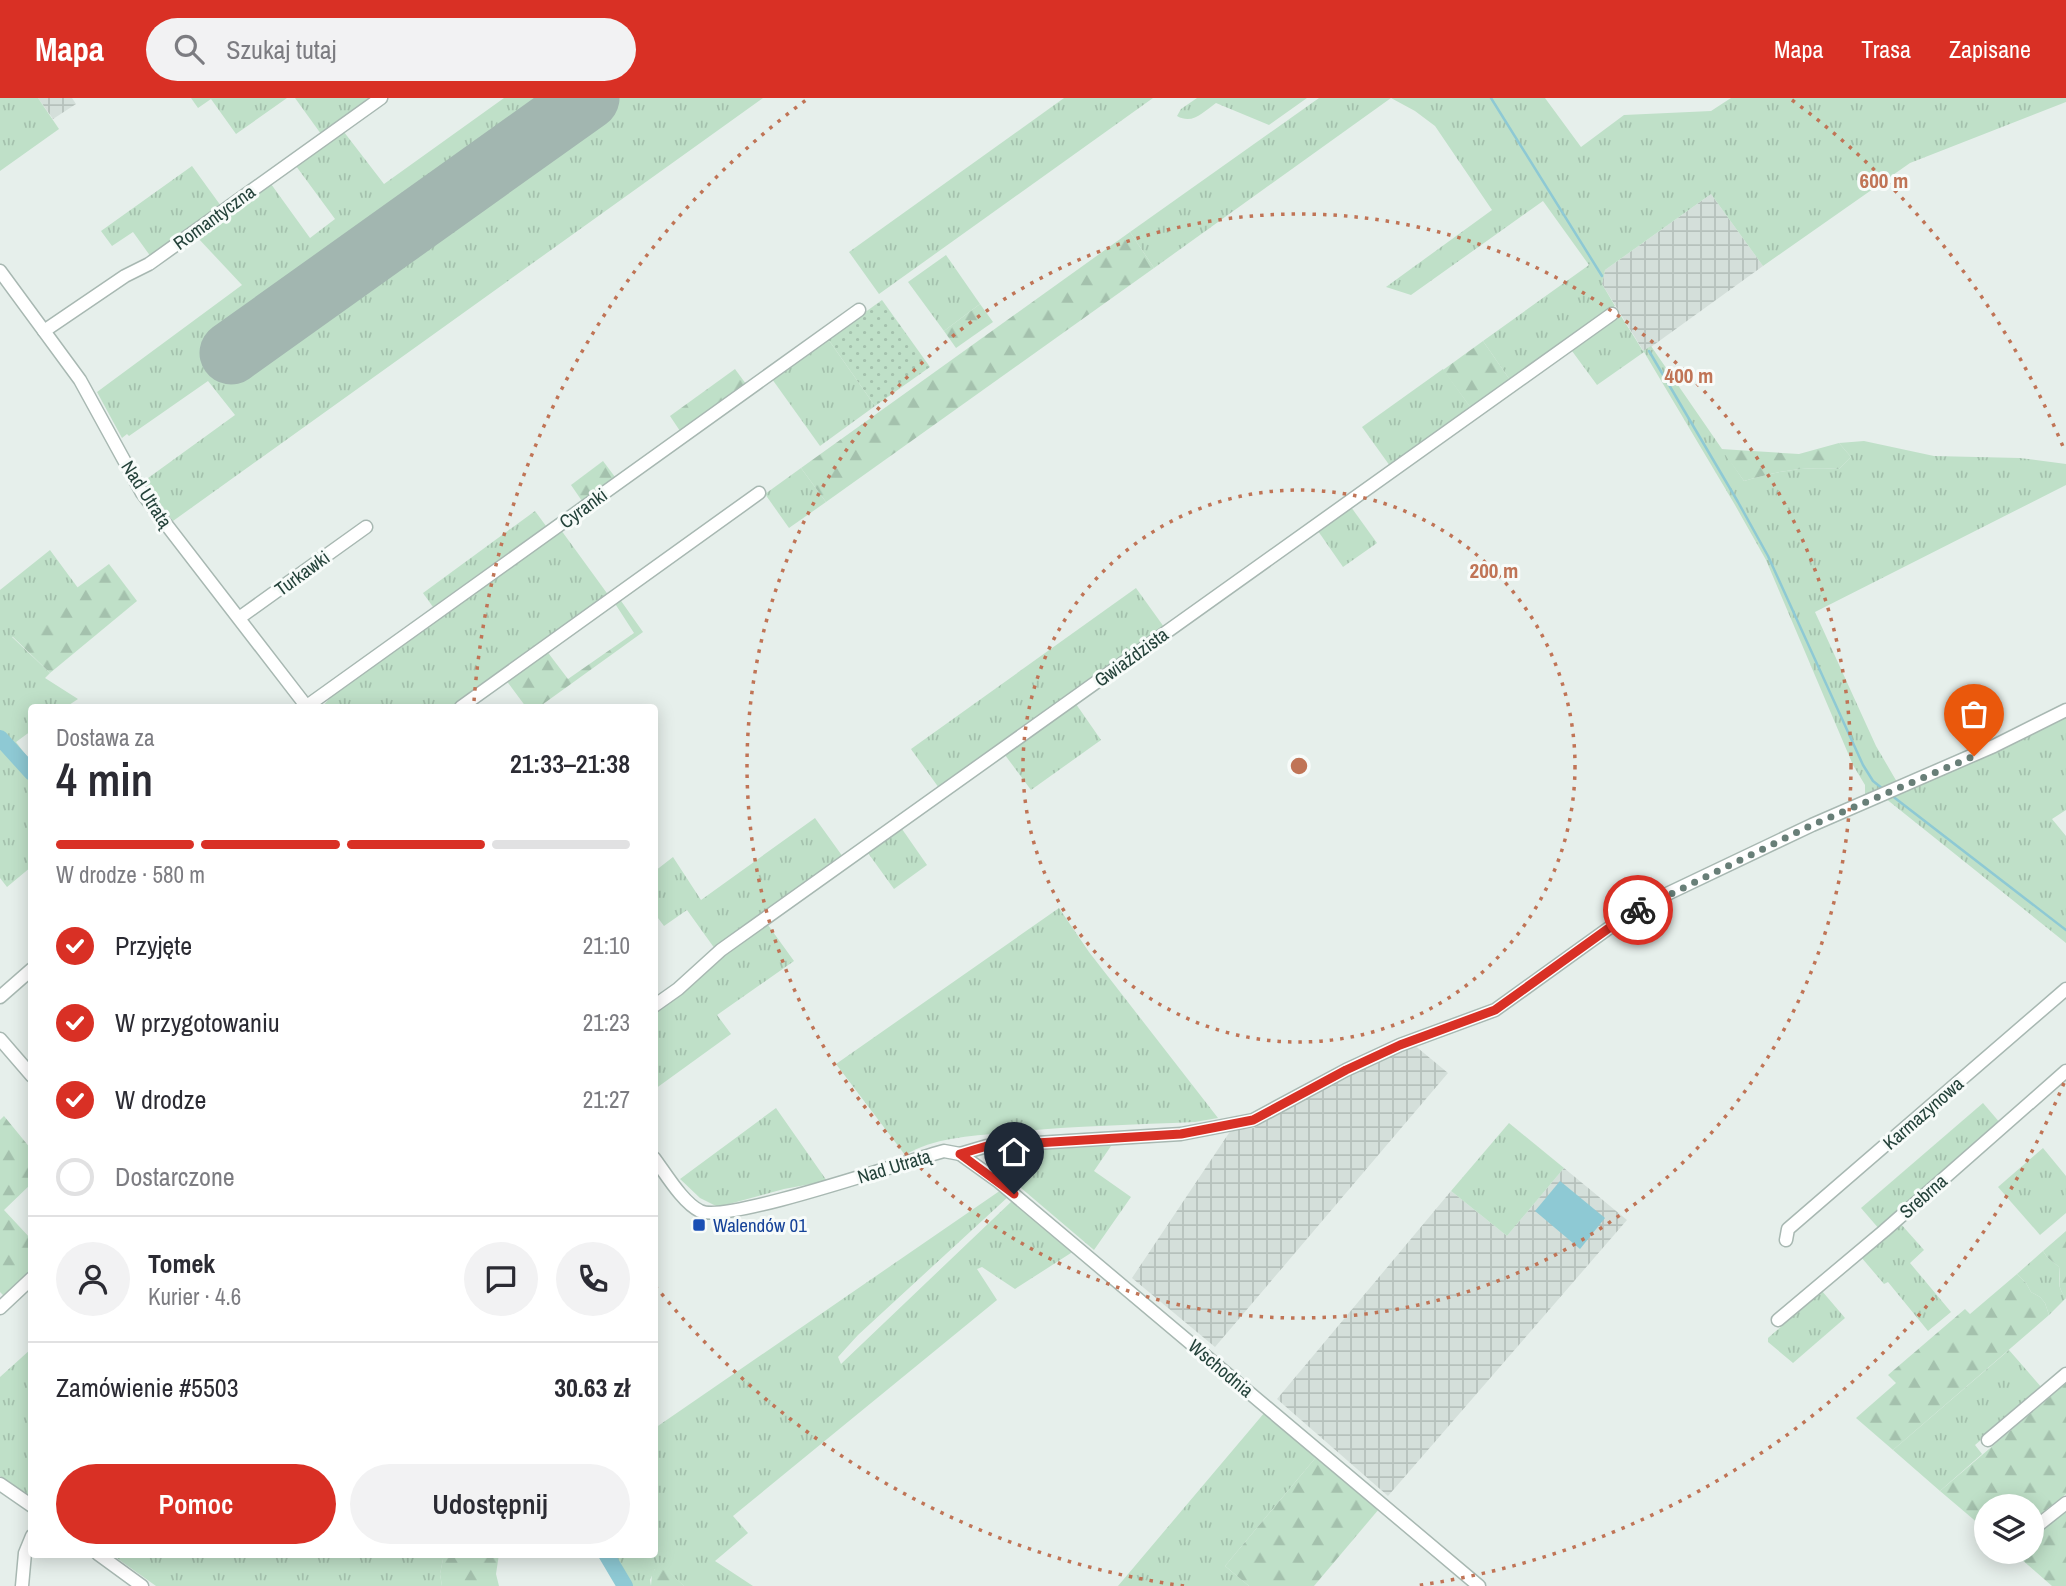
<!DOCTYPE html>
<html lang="pl">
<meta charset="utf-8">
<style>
body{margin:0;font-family:"Archivo Narrow",sans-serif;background:#f2f2f3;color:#2b2b33;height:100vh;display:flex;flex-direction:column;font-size:26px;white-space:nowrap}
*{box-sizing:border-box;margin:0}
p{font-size:23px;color:#7c7c81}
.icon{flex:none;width:38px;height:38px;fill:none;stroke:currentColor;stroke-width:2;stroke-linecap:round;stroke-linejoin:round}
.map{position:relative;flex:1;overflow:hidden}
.sheet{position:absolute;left:28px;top:606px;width:630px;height:854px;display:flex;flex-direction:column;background:#fff;border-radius:7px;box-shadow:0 4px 18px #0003}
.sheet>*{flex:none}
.controls{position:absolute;left:1974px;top:1396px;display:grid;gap:14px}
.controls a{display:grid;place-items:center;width:70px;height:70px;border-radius:50%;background:#fff;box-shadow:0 4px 18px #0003;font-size:35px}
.pin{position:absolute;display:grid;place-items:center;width:60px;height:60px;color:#fff;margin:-72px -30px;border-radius:50% 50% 50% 0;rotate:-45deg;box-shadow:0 0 7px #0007}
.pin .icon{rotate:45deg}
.courier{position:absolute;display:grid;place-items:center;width:70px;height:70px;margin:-35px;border:5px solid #d93025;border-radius:50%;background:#fff;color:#222;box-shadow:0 2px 9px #0007}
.overview em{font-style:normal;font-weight:600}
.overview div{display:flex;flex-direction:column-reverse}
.overview{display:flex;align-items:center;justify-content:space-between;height:119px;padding:0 28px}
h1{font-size:46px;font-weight:600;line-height:52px}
.bar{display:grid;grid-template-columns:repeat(4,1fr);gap:10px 7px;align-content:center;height:84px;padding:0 28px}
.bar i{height:9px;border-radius:5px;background:#e1e1e2}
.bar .on{background:#d93025}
.bar p{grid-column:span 4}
.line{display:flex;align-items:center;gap:18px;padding:0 28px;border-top:2px solid #e1e1e2}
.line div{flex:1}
.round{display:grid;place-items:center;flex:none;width:74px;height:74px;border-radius:37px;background:#f2f2f3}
ol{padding:0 28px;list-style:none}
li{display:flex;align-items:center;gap:21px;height:77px}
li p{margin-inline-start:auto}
li .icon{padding:7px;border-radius:50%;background:#d93025;color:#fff;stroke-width:4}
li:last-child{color:#7c7c81}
li i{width:38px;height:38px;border:4px solid #e1e1e2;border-radius:50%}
.cta{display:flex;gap:14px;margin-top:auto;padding:14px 28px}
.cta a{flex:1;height:80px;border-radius:42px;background:#d93025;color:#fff;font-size:28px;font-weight:600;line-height:80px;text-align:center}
.cta a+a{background:#f2f2f3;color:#2b2b33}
header{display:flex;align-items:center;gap:42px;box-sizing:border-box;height:98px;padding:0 35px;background:#d93025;color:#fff}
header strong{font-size:33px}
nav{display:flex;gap:38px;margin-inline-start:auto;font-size:24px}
.search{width:490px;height:63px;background:#f2f2f3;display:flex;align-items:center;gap:18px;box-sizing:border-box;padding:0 24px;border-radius:38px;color:#7c7c81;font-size:26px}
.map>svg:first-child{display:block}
.industrial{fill:url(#industrial-grid)}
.grass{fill:url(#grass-tufts)}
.forest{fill:url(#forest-firs)}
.garden{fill:url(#garden-dots)}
.water{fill:#8ec9d4}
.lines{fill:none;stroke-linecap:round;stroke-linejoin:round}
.stream{stroke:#8ec9d4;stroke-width:2.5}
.river{stroke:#8ec9d4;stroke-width:16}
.runway{stroke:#a2b6b0;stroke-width:63}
.minor-casing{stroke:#a8b8b2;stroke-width:15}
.minor{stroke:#fff;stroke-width:12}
.done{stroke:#687f78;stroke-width:7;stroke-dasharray:0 12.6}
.route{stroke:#d93025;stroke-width:9}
.ring{fill:none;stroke:#c07456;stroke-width:3.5;stroke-dasharray:3.5 7}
.transit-dot{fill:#1a4fb4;stroke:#f7fbf9;stroke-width:2.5}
.labels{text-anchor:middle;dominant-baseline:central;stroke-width:6;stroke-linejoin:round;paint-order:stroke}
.street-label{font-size:19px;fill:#24423a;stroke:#f7fbf9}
.transit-label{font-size:19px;fill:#164399;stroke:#f7fbf9;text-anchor:start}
.centre{fill:#c07456;stroke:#f7fbf9;stroke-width:3.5}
.ring-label{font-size:21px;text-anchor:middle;font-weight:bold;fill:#c07456;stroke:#f7fbf9;stroke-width:6;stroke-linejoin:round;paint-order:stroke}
</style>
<header>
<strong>Mapa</strong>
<div class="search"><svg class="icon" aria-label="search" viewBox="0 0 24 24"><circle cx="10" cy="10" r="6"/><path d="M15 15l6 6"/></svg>Szukaj tutaj</div>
<nav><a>Mapa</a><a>Trasa</a><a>Zapisane</a></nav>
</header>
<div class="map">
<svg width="2066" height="1488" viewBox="0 0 2066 1488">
<defs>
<pattern id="industrial-grid" width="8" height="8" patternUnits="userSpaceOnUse" patternTransform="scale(1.75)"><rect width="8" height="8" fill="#d4dfda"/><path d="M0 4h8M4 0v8" fill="none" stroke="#b6c1bc"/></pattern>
<pattern id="grass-tufts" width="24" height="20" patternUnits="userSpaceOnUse" patternTransform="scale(1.75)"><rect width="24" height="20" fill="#bfe0c8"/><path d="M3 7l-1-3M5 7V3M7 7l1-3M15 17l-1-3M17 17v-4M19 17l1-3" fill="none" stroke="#a4c1ad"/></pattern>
<pattern id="forest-firs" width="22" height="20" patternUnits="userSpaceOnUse" patternTransform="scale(1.75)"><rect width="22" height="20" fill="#bfe0c8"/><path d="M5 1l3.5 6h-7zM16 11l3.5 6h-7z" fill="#a4c1ad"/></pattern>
<pattern id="garden-dots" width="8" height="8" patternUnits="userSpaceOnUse" patternTransform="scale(1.75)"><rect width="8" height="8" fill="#bfe0c8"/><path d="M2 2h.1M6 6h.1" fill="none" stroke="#a4c1ad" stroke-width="1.8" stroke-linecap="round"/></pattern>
</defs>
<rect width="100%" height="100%" fill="#e6efeb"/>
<g class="industrial">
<polygon points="38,0 72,0 76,6 53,21"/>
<polygon points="1711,96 1763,168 1644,254 1602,186 1605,172"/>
<polygon points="1413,946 1448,975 1215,1249 1132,1180 1231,1032 1254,1030 1321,990"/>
<polygon points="1564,1070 1627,1122 1388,1398 1277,1301 1451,1093 1507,1138"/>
</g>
<g class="grass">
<polygon points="0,0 38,0 59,31 0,73"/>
<polygon points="191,0 287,0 236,36 211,1 198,10"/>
<polygon points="295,0 372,0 321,36"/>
<polygon points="504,0 763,0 173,423 144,383 235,317 208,283 129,338 127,336 122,340 97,294 242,187 197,139 271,86 310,140 335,121 296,68 344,34 384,86"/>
<polygon points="1064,0 1153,0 879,196 849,154"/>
<path d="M 1197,0 L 1307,0 L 1269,27 L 1216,5 C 1203,14 1193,27 1177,18 L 1181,11 Z"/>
<polygon points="1319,0 1391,0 1154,170 1130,134"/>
<polygon points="1391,0 1545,0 1581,49 1624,17 1711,13 1731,0 2066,0 2066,4 1910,65 1763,168 1711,96 1605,172 1602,186 1615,208 1510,282 1483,243 1589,167 1543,103 1411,197 1386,189 1492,112 1435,28 1415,13"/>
<polygon points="192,68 221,108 151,159 133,134 112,148 101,133"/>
<polygon points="946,157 980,206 944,233 908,184"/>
<path d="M 1621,218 L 1643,253 L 1651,248 L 1744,383 C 1779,373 1802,368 1839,371 L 1851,359 L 1839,345 L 1864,343 L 1934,358 L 2020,360 L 2066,366 L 2066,387 L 1815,514 L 1876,648 L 1897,684 L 1865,697 L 1865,687 L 1853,667 L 1766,462 L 1735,407 L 1644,254 L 1597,287 L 1572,253 Z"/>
<polygon points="828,241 875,308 820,348 772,281"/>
<polygon points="1443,271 1471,310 1390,368 1362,329"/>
<polygon points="801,370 826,404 789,430 765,396"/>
<polygon points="1351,409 1377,445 1343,469 1318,433"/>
<polygon points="535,413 546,428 433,509 423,495"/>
<polygon points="561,432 609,498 454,609 322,609 336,593"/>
<polygon points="50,452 78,490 12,539 50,575 45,580 78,601 66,609 32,609 31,633 16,644 31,664 31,769 7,789 0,780 0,492"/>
<polygon points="1136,490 1164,529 939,690 911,651"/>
<polygon points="1076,606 1101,642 1031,692 1005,657"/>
<polygon points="2066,618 2066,712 2052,721 2066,738 2066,845 1885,700 1976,663"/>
<polygon points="815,720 843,759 715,851 687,812 664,828 655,816 655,773 673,759 701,802"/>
<polygon points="902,731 927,767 894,791 868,755"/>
<path d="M 1059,810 L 1089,854 L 1218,1020 L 1195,1024 C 1131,1027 1067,1028 1003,1035 C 970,1038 933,1040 905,1057 L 836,966 Z"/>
<polygon points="768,827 794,863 717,917 731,936 655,991 655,913 733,850"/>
<polygon points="1983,1005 2001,1026 1880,1132 1861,1110"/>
<polygon points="776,1010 827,1083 784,1091 718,1109 700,1100 680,1081"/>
<polygon points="1509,1025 1564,1070 1507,1138 1451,1093"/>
<polygon points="1111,1048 1094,1073 1131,1099 1094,1152 987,1061 988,1054"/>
<polygon points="2043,1050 2066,1078 2066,1115 2040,1137 1998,1089"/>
<polygon points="1001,1092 1009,1098 858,1237 838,1259 841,1266 1013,1102 1074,1153 1015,1191 982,1169 977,1171 997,1202 733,1418 748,1435 715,1463 753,1488 684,1488 665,1471 655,1471 650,1482 651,1488 621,1488 602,1456 654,1456 655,1330"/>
<polygon points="1900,1125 1924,1152 1910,1165 1951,1214 1928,1233 1888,1184 1884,1186 1861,1159"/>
<path d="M 2043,1153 L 2047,1159 L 2059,1169 C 2061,1184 2055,1186 2066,1200 L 2049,1217 L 2045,1205 L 2040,1199 L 2031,1194 L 2026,1185 L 2017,1176 Z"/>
<polygon points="1822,1193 1845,1220 1793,1265 1768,1244 1768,1240"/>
<polygon points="31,1251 31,1400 0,1378 0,1279"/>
<polygon points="2009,1252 2042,1290 1975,1347 1982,1356 1940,1393 1893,1352"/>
<polygon points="1265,1314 1317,1358 1225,1468 1249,1488 1118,1488"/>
<polygon points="111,1456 444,1456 440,1476 442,1488 156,1488"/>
</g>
<g class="forest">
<polygon points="1130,134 1154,170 826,404 801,370"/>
<polygon points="980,206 993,224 956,250 944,233"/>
<polygon points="1483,243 1510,282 1471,310 1443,272"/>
<polygon points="735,271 746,286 680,333 670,318"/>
<path d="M 1839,345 L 1851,359 L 1839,371 C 1802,368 1779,373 1744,383 L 1721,351 L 1799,356 Z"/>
<polygon points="603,363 615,379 582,403 571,387"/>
<polygon points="109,466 137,503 50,575 12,538"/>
<polygon points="619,500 643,534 539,609 526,609 506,582 546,552 568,581 634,535 614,504"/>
<polygon points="4,1018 31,1051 31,1086 4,1112 31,1141 32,1172 4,1198 0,1194 0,1022"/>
<path d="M 2066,1133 L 2066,1200 C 2055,1186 2062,1184 2059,1169 L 2047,1159 L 2043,1153 Z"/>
<polygon points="2017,1176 2026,1185 2031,1194 2040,1199 2045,1205 2049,1217 1893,1352 1856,1320 1896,1285 1888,1277 1965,1211 1970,1216"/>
<polygon points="2066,1285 2066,1396 2032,1423 2032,1409 1986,1409 1986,1432 1940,1393"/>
<polygon points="1317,1358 1379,1411 1314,1488 1249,1488 1225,1468"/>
<polygon points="2066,1410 2066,1488 2052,1488 2013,1454 2032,1454 2032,1437"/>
<polygon points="444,1456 499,1456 496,1476 499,1488 442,1488 440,1476"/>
<polygon points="655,1471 666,1471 684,1488 651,1488 652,1476"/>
</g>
<polygon class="garden" points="882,202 930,269 875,308 828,241"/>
<polygon class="water" points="1560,1083 1605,1120 1580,1151 1535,1113"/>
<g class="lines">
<g class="stream">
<polyline points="1491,0 1602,178"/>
<polyline points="1649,253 1738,404 1768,458 1863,667 1873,683 1883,691"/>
<polyline points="1891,697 2066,832"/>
</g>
<g class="river">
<polyline points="0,640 32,675"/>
<polyline points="606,1456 625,1488"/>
</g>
<polyline class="runway" points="231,255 588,0"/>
<g class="minor-casing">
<g id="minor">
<polyline points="0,173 80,282 142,395 307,609"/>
<polyline points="44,233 125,178 149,166 381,0"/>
<polyline points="239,520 366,429"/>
<polyline points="307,608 859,212"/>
<polyline points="461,609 759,395"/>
<polyline points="0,899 32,871"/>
<polyline points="654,908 678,891 721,852 1612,216"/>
<polyline points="0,941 32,978"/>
<polyline points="960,1056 999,1084 1479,1488"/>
<path d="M 654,1060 C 666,1076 683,1105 700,1113 C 725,1126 906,1063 944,1053 L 960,1056 L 987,1048 L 1181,1036 L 1253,1022 L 1346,972 L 1400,947 L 1495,912 L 1609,830 L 1667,796 L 1812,727 L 1994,648 L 2066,612"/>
<polyline points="1786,1142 1788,1131 2066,891"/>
<polyline points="0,1210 32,1180"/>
<polyline points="1778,1222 1884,1133 2066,973"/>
<polyline points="1988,1342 2066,1276"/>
<polyline points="0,1386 32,1408"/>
<polyline points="2032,1432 2066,1405"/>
<polyline points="98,1456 142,1488"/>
<polyline points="22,1488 25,1455 32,1438"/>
</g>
</g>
<use href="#minor" class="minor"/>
</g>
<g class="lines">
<polyline class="done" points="1638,812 1812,727 1974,658"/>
<polyline class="route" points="1014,1096 960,1056 987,1048 1181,1036 1253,1022 1346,972 1400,947 1495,912 1609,830 1638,812"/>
</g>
<g class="ring">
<circle cx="1299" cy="668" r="276"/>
<circle cx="1299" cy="668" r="552"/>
<path d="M2064 985A828 828 0 0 1 1414 1488M1184 1488A828 828 0 0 1 656 1189M474 603A828 828 0 0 1 806 2M1792 2A828 828 0 0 1 2064 351"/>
</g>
<rect class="transit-dot" x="692" y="1120" width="14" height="14" rx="3.5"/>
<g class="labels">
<g class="street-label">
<text transform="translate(214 119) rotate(-36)">Romantyczna</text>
<text transform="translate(147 396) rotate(57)">Nad Utratą</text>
<text transform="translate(583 410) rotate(-36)">Cyranki</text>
<text transform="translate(302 475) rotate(-36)">Turkawki</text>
<text transform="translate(1131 559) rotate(-36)">Gwiaździsta</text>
<text transform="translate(1923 1015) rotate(-41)">Karmazynowa</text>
<text transform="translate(894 1068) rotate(-17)">Nad Utratą</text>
<text transform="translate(1923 1098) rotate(-41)">Srebrna</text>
<text transform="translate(1221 1270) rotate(40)">Wschodnia</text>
</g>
<g class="transit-label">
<text x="713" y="1127">Walendów 01</text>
</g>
</g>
<circle cx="1299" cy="668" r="10" class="centre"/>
<g class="ring-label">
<text x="1884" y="90">600 m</text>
<text x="1689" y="285">400 m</text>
<text x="1494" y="480">200 m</text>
</g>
</svg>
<div class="controls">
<a><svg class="icon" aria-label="layers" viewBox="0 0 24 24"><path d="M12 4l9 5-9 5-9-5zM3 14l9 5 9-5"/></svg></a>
</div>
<div class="pin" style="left:1974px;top:658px;background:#ea580c"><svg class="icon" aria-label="bag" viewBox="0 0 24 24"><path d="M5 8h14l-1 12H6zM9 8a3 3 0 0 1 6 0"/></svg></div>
<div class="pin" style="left:1014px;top:1096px;background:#1f2937"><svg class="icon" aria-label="home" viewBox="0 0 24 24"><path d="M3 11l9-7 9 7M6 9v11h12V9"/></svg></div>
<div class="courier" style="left:1638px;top:812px"><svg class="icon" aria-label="bike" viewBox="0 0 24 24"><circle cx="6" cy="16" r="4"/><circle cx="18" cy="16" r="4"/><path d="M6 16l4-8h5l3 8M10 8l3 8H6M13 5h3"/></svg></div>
<section class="sheet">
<div class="overview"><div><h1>4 min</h1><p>Dostawa za</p></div><em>21:33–21:38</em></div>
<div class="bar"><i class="on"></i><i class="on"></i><i class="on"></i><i></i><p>W drodze · 580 m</p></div>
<ol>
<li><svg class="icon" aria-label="check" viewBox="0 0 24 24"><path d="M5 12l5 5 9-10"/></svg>Przyjęte<p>21:10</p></li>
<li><svg class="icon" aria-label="check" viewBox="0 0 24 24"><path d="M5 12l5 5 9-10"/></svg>W przygotowaniu<p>21:23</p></li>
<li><svg class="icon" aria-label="check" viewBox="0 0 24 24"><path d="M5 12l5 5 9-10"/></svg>W drodze<p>21:27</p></li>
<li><i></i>Dostarczone</li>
</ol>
<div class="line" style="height:126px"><a class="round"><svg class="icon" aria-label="person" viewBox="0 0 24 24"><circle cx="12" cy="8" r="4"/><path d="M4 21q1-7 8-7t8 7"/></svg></a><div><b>Tomek</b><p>Kurier · 4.6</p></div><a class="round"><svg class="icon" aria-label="chat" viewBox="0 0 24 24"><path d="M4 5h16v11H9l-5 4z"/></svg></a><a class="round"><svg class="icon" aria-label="phone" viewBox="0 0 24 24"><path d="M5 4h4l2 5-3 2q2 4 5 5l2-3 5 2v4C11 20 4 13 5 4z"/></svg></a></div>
<div class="line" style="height:91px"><div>Zamówienie #5503</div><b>30.63 zł</b></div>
<div class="cta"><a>Pomoc</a><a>Udostępnij</a></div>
</section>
</div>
